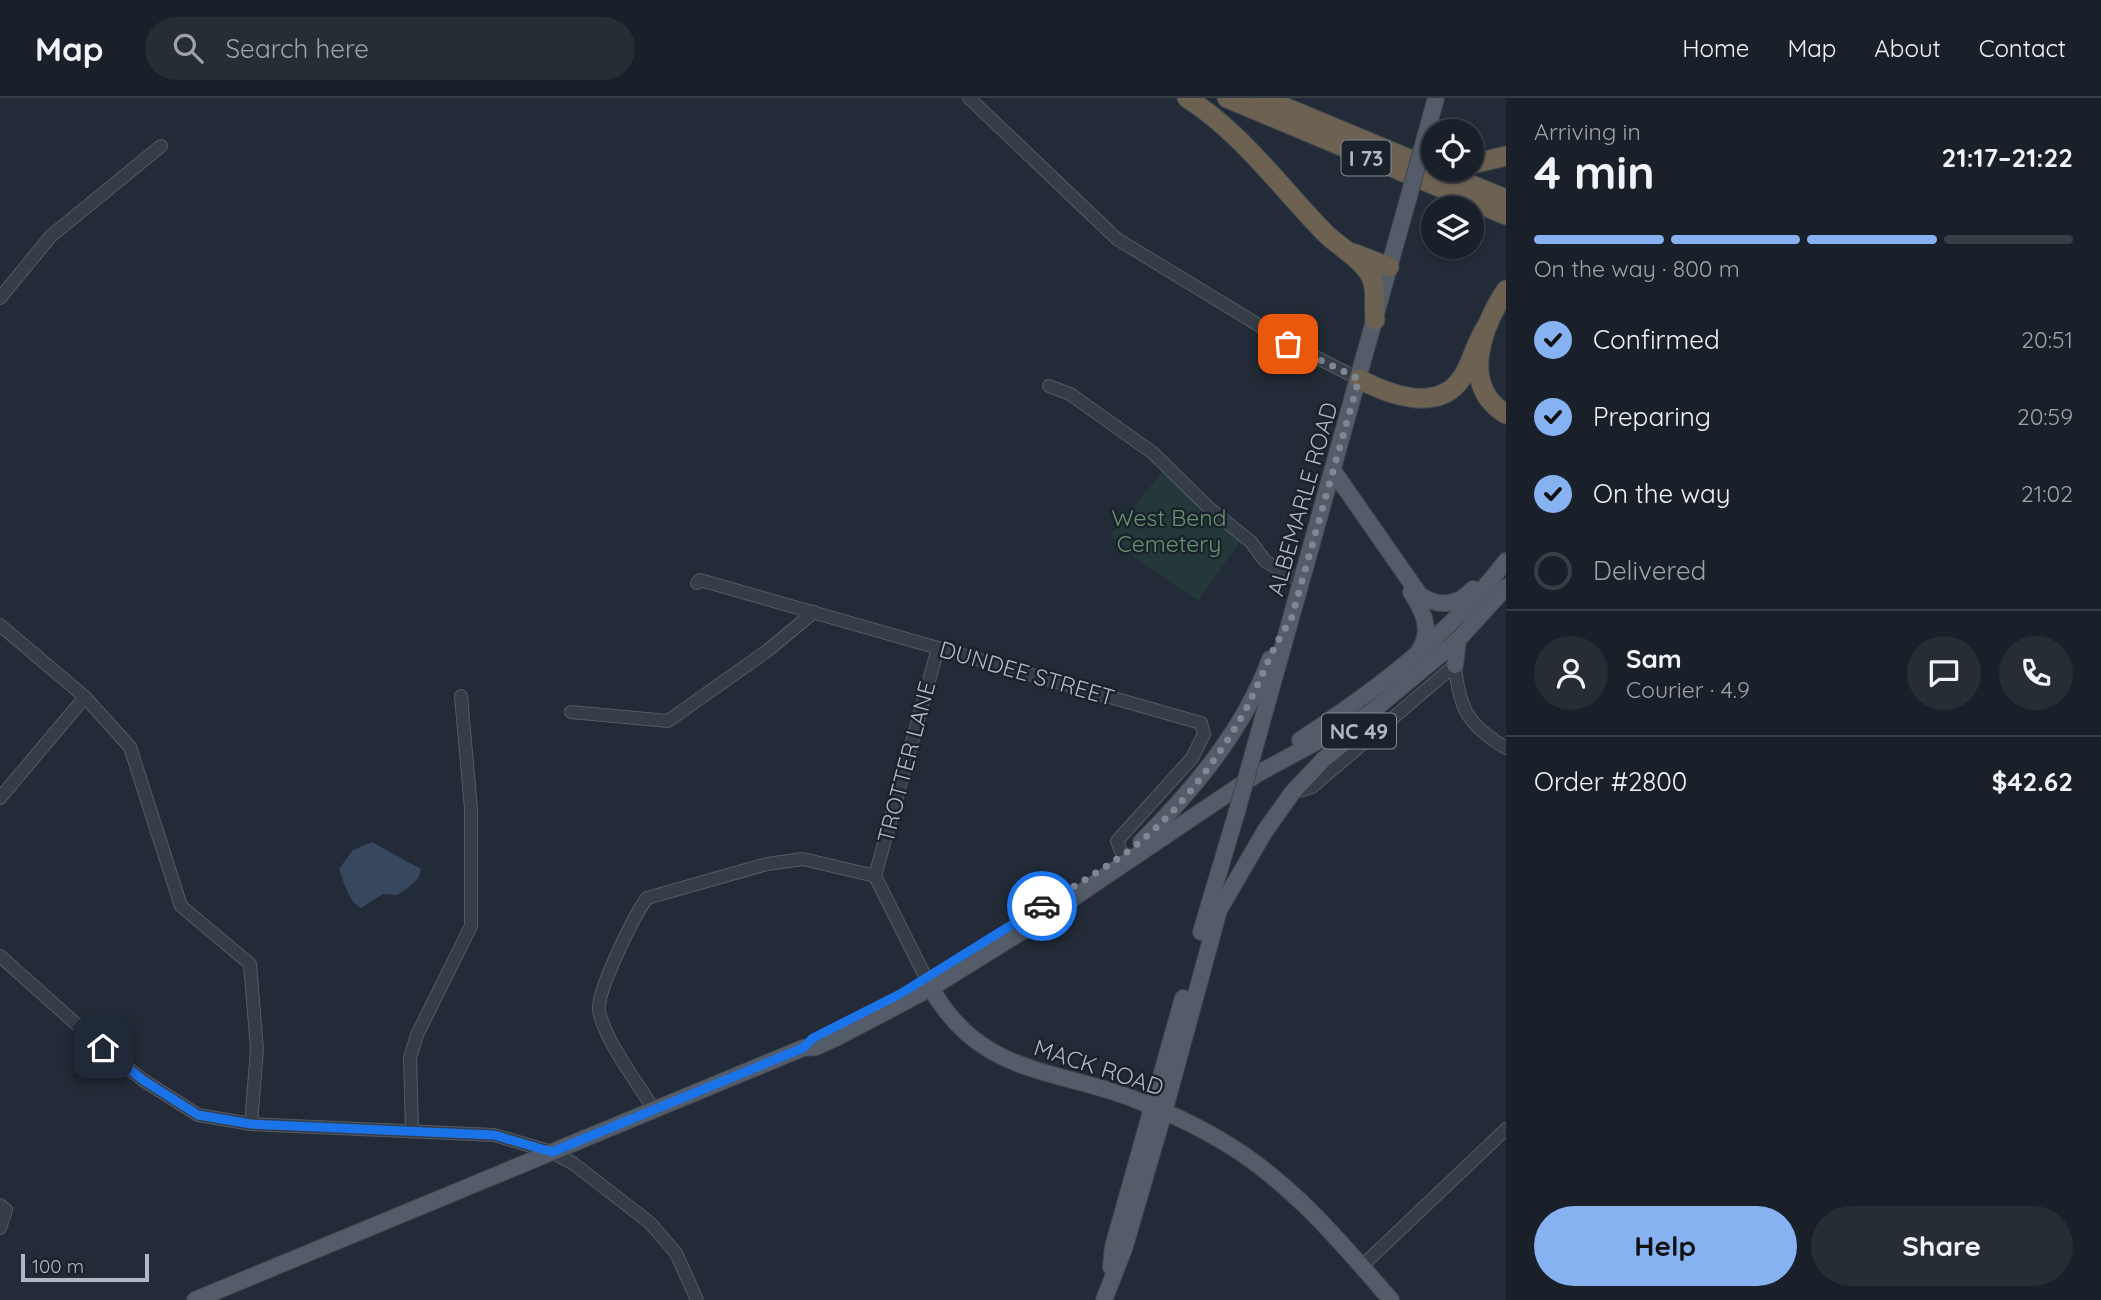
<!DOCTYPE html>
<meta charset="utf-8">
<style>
body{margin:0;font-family:Quicksand,sans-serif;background:#272d35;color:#f1f3f6;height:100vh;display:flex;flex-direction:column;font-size:26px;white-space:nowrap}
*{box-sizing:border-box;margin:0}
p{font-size:23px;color:#9fa3a8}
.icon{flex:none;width:38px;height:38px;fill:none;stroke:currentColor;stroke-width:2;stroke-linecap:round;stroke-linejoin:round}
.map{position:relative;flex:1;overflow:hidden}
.drawer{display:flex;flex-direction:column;background:#1a2029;width:595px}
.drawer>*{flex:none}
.controls{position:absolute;left:1421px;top:21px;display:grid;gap:14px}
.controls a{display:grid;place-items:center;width:63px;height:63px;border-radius:50%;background:#1a2029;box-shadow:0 2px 5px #0004,0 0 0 2px #383e46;font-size:35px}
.scale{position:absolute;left:21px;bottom:18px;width:128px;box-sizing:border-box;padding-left:7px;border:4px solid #afb8c4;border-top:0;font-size:19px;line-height:24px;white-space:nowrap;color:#afb8c4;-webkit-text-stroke:5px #1a222c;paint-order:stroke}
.pin{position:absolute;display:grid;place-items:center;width:60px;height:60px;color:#fff;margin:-30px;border-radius:14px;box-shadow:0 4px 10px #0006}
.courier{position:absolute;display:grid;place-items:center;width:70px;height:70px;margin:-35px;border:5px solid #1a73e8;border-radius:50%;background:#fff;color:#222;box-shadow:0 2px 9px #0007}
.head em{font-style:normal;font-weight:700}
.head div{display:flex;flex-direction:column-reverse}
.head{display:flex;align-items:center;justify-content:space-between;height:119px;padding:0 28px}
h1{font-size:46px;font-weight:700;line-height:52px}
.bar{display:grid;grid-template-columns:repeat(4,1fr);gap:10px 7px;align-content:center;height:84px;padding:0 28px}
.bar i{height:9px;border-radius:5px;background:#383e46}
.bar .selected{background:#86b2f2}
.bar p{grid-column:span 4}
.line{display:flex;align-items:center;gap:18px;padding:0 28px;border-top:2px solid #383e46}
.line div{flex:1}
.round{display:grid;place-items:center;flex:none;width:74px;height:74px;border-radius:37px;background:#272d35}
ol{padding:0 28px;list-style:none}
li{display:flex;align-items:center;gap:21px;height:77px}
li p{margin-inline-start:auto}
li .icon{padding:7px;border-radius:50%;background:#86b2f2;color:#111;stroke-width:4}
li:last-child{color:#9fa3a8}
li i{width:38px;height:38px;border:4px solid #383e46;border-radius:50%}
.button{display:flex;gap:14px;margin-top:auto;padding:14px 28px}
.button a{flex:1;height:80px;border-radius:42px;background:#86b2f2;color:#111;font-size:28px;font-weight:700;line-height:80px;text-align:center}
.button a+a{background:#272d35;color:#f1f3f6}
header{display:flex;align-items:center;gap:42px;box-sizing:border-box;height:98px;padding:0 35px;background:#1a2029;border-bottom:2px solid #383e46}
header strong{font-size:33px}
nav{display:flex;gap:38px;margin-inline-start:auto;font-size:24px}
.search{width:490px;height:63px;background:#272d35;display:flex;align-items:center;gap:18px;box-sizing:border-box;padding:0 24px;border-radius:38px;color:#9fa3a8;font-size:26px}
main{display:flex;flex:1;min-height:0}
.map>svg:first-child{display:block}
.green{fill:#243839}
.water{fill:#36475e}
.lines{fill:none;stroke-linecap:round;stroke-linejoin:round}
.minor-casing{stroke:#525b65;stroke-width:14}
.major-casing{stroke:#3e4651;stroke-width:18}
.highway-casing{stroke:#3f4852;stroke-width:21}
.minor{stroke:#353d48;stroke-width:12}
.major{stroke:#535c68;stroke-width:16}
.highway{stroke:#6d6252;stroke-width:19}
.major-bridge-casing{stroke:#3e4651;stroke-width:18;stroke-linecap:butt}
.major-bridge{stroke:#535c68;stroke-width:16}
.done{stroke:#7e8793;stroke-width:7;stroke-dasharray:0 12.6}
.route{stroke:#1a73e8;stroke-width:9}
.labels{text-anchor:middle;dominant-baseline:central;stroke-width:5;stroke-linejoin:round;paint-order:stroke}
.shield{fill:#1a222c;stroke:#828b96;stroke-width:2}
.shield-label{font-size:21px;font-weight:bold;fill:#afb8c4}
.street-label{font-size:23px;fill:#afb8c4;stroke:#1a222c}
.park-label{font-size:23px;fill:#689371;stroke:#1a222c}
</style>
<header>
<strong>Map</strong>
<div class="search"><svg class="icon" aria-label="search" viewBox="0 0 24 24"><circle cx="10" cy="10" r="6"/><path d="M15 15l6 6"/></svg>Search here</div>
<nav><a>Home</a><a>Map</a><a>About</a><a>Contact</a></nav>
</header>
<main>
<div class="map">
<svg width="1506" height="1202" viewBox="0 0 1506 1202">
<rect width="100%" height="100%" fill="#222b37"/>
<polygon class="green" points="1163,373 1243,439 1198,503 1138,462 1110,438"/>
<path class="water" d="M 372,744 L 421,771 C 420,784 407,790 397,797 L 383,796 L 361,810 C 348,803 344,784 339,771 L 353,752 Z"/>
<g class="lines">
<g class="minor-casing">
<g id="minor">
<polyline points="969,0 1117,141 1288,245 1359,281"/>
<polyline points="0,200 51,138 161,48"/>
<polyline points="1049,288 1070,296 1153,355 1209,410 1251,444 1265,463 1302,484"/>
<polyline points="697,485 700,482 1201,625 1204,636 1192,660 1117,743 1122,756"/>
<polyline points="0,527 85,599 130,649 181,808 250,866 257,951 251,1026"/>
<path d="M 1455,567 C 1459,611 1468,627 1506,650"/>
<polyline points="571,614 668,623 767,553 814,514"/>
<polyline points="1292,695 1312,689 1455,567"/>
<polyline points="0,700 85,599"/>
<polyline points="875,778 938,550"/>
<polyline points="875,778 926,880"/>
<polyline points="0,858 103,950 143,982 198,1017 251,1026 494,1037 552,1054 574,1066 650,1125 676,1155 697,1202"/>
<path d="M 654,1012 C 638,985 605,943 599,913 C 596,894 635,816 647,800 L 767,766 L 803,761 L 875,778"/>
<polyline points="412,1032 410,960 417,937 471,828 471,711 461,598"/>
<polyline points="0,1107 6,1112 0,1130"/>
<polyline points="1362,1168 1506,1031"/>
</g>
</g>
<g class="major-casing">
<g id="major">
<polyline points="1426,36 1436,0"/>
<path d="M 1334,374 L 1419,496 C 1437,510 1458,508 1473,491"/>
<path d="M 1411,494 C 1423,513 1433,532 1419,553"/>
<polyline points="1455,567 1458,542"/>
<path d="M 1300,642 C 1378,591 1449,537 1506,463"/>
<polyline points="1256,645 1409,98"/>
<path d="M 1141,744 C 1193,692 1244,632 1270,561"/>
<polyline points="1201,834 1235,720"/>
<path d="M 927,883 C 975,974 1043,969 1126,998 C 1158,1010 1192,1025 1222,1043 C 1289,1082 1341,1144 1391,1202"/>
<polyline points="1111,1169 1113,1149 1183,900"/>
<polyline points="195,1202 803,950 816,949 838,939 931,890 1039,823 1257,676 1370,615 1458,542 1506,489"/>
<polyline points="1104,1202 1124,1151 1164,1014 1219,812 1265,733 1292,695 1324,661 1374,621"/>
</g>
</g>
<g class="highway-casing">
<g id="highway">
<path d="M 1187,0 C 1242,35 1280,89 1325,135 C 1339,149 1358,158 1369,175 C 1378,189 1373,206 1375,222"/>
<polyline points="1227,0 1506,117"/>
<polyline points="1263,0 1433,71"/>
<polyline points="1472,66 1506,58"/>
<polyline points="1435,72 1506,101"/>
<polyline points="1353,155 1389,169"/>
<path d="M 1506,192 C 1482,229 1459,288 1506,316"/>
<path d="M 1359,281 C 1390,297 1440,316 1463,278 C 1473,262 1476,243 1487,228"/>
</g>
</g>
<use href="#minor" class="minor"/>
<use href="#major" class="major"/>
<use href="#highway" class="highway"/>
<g class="major-bridge-casing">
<g id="major-bridge">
<polyline points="1409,98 1426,36"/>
<polyline points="1235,720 1256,645"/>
</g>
</g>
<use href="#major-bridge" class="major-bridge"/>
</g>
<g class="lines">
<path class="done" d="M 1042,808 C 1075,787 1111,768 1141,743 C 1178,713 1212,668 1237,627 C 1258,593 1268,554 1291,522 L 1359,281 L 1288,246"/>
<polyline class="route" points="103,950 143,982 198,1017 251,1026 494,1037 552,1054 803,950 813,940 900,896 1042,808"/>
</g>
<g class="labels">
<g class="shield">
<rect x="1341.5" y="42.5" width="49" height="35" rx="5"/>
<rect x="1322" y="615.5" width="74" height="35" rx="5"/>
</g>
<g class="shield-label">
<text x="1366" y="60">I 73</text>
<text x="1359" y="633">NC 49</text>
</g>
<g class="street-label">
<text transform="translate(1302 401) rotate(-74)">ALBEMARLE ROAD</text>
<text transform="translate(1027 575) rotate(16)">DUNDEE STREET</text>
<text transform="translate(906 664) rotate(-75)">TROTTER LANE</text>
<text transform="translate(1099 969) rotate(18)">MACK ROAD</text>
</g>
<g class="park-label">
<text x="1169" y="419">West Bend<tspan x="1169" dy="26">Cemetery</tspan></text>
</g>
</g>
</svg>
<div class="controls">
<a><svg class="icon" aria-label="locate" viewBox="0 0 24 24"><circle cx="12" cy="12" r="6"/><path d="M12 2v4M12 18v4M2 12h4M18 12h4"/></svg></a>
<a><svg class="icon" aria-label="layers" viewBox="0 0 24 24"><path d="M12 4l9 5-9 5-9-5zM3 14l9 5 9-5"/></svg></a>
</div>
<div class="scale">100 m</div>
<div class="pin" style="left:1288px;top:246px;background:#ea580c"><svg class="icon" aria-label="bag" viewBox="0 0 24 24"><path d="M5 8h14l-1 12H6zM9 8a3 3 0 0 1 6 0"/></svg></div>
<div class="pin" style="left:103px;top:950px;background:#1f2937"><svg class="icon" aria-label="home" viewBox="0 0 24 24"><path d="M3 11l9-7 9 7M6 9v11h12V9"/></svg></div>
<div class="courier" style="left:1042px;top:808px"><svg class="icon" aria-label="car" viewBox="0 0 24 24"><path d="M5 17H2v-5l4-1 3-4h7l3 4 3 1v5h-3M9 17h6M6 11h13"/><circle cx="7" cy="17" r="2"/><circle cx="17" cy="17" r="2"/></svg></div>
</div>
<section class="drawer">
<div class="head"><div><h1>4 min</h1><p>Arriving in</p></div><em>21:17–21:22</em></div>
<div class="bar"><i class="selected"></i><i class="selected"></i><i class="selected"></i><i></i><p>On the way · 800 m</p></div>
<ol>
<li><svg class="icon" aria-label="check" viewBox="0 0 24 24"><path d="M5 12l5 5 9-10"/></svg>Confirmed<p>20:51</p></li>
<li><svg class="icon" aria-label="check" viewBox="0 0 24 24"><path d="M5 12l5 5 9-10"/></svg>Preparing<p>20:59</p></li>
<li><svg class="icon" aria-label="check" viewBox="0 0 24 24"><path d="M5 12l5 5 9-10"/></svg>On the way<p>21:02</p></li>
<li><i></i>Delivered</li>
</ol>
<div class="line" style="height:126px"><a class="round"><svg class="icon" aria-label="person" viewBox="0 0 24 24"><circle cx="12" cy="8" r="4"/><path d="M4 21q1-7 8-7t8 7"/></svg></a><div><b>Sam</b><p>Courier · 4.9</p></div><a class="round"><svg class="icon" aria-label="chat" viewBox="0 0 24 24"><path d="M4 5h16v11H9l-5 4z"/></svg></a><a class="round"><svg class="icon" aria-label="phone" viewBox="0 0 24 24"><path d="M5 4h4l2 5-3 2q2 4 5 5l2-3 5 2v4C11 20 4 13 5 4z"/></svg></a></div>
<div class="line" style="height:91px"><div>Order #2800</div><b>$42.62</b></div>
<div class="button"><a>Help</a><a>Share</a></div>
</section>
</main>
